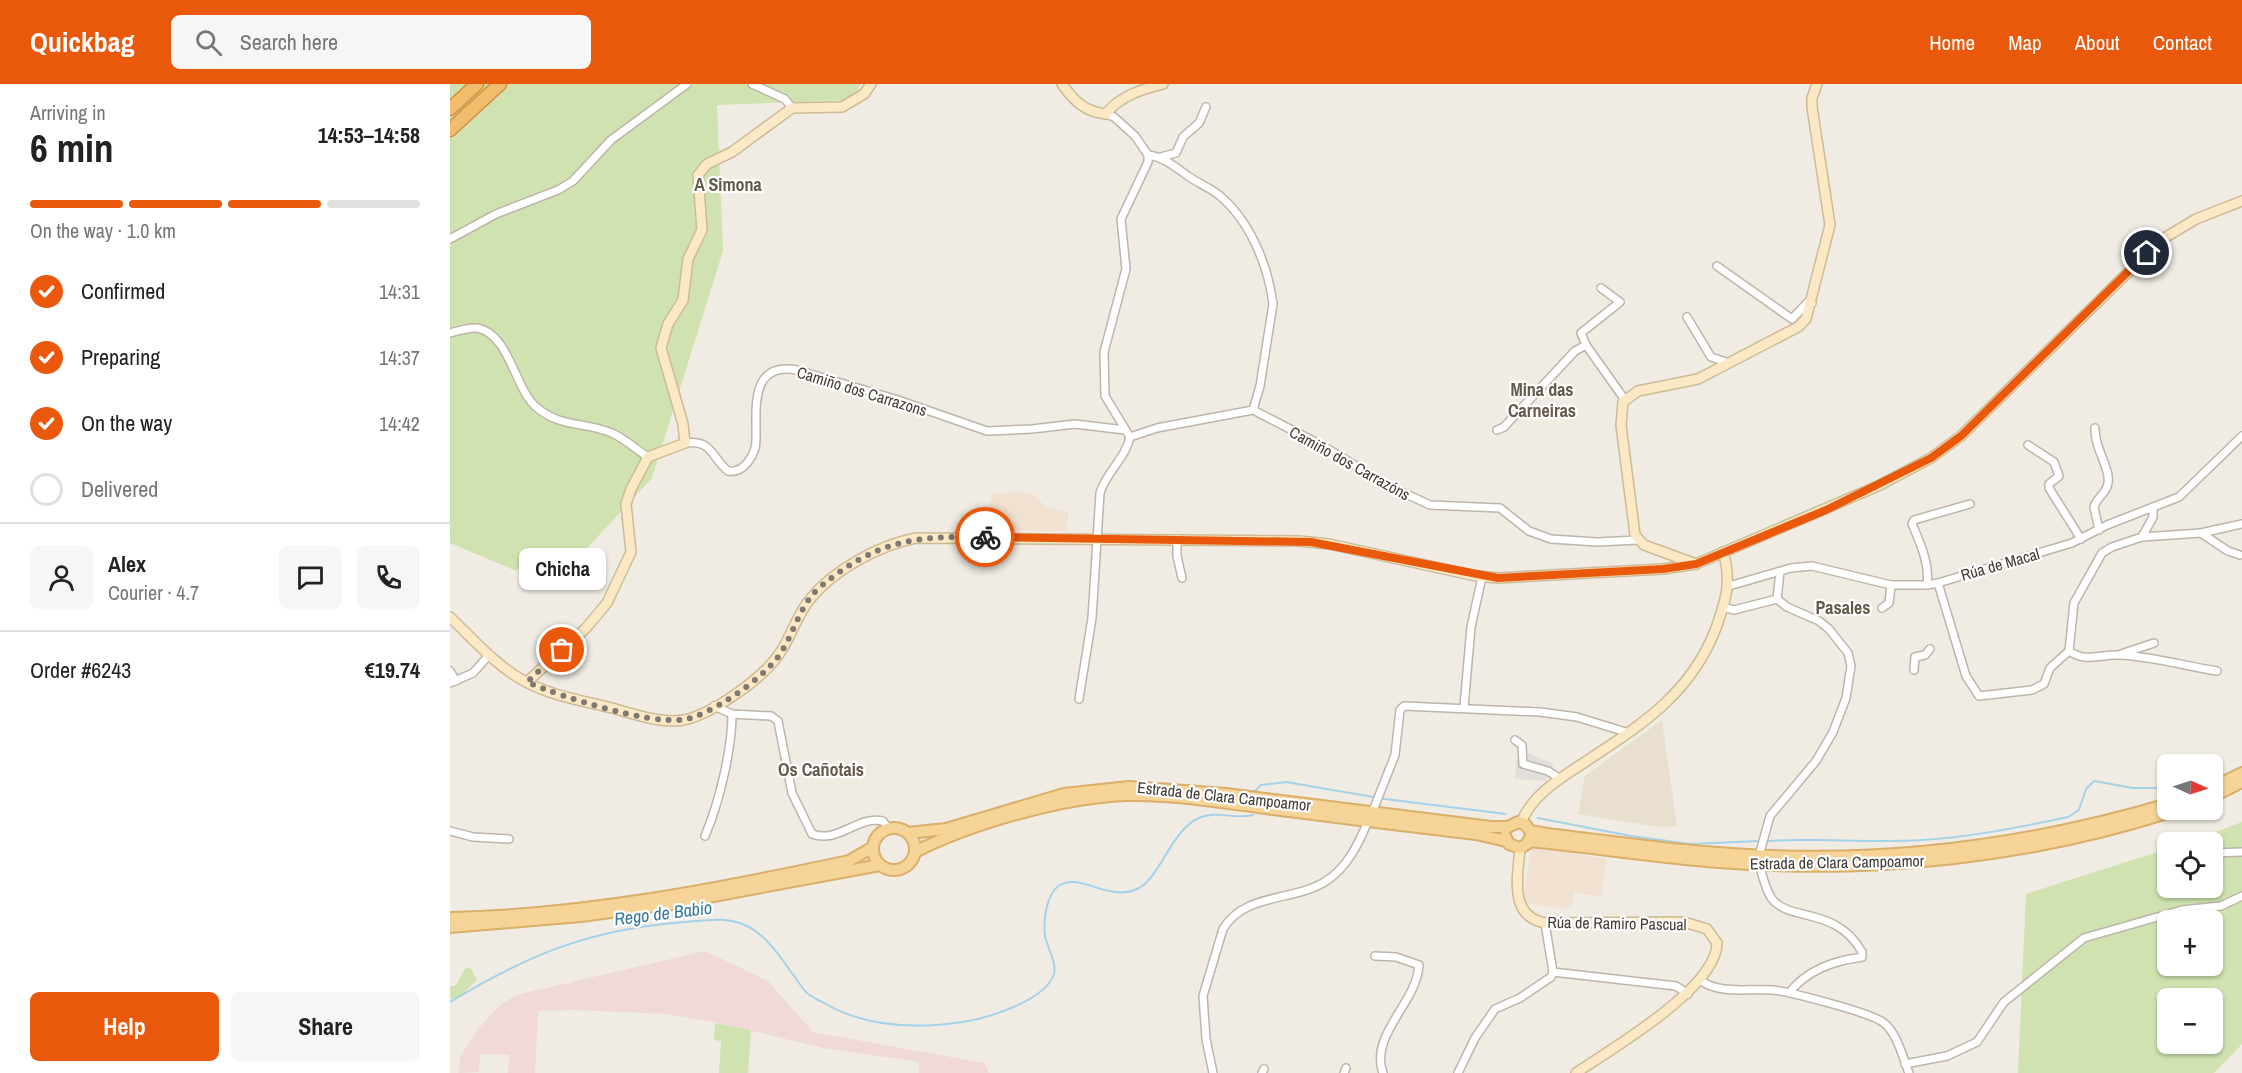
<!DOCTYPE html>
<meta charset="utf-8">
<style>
body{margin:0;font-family:"Archivo Narrow",sans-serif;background:#f6f6f6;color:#222;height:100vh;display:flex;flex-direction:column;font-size:22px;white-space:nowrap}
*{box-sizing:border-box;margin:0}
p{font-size:20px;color:#767676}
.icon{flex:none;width:33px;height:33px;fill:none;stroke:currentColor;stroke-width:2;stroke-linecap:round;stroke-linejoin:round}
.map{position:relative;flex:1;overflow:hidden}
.panel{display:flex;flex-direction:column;background:#fff;width:450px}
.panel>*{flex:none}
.needle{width:39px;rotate:93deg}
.controls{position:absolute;left:1707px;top:670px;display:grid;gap:12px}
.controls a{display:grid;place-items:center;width:66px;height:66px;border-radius:9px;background:#fff;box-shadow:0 2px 4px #0004;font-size:30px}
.pin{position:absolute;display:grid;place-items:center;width:51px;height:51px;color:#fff;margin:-26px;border:3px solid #fff;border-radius:50%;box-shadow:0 2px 6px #0007}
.courier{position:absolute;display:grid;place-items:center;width:60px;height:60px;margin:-30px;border:4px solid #ea580c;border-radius:50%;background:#fff;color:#222;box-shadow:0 2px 8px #0007}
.bubble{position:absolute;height:42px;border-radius:9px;background:#fff;box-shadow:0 2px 4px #0004;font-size:20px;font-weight:700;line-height:42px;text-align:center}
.headline em{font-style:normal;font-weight:700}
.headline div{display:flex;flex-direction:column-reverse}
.headline{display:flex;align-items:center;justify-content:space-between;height:102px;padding:0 30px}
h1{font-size:39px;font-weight:700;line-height:45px}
.bar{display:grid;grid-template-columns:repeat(4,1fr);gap:9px 6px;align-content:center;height:72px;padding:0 30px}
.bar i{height:8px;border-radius:4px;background:#e0e0e0}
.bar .selected{background:#ea580c}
.bar p{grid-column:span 4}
.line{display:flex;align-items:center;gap:15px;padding:0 30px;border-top:2px solid #e0e0e0}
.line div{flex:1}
.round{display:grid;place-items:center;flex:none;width:63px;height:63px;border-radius:9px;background:#f6f6f6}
ol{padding:0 30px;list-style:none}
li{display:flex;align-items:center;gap:18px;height:66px}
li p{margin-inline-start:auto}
li .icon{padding:6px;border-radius:50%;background:#ea580c;color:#fff;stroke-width:4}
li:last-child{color:#767676}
li i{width:33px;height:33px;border:3px solid #e0e0e0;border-radius:50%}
.primary-button{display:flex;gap:12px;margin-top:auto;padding:12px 30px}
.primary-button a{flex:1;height:69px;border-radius:9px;background:#ea580c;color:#fff;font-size:24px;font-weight:700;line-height:69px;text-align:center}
.primary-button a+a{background:#f6f6f6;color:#222}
header{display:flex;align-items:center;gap:36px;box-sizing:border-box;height:84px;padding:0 30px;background:#ea580c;color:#fff}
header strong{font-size:28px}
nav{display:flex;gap:33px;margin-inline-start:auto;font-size:21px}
.search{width:420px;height:54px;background:#f6f6f6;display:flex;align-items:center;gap:15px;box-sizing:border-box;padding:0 21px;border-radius:9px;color:#767676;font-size:22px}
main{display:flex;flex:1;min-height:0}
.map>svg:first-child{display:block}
.commercial{fill:#f1e1d0}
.education{fill:#e9dfce}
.medical{fill:#f0d9d8}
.green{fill:#cfe2af;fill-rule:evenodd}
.parking{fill:#e1dfdc}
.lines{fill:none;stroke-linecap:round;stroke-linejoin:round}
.stream{stroke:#a4d2e9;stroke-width:2}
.street-casing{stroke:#beb5aa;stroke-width:10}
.secondary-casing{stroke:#cdbb96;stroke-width:12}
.primary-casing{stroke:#d9af69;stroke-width:14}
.highway-casing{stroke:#d0903e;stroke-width:15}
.street{stroke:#fff;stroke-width:7}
.secondary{stroke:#fae9c4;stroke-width:9}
.primary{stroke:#f6d497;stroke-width:10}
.highway{stroke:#f2bc6d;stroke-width:12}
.done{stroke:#7f7972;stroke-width:6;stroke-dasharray:0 10.8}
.route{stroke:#ea580c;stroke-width:8}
.labels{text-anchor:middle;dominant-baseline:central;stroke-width:4.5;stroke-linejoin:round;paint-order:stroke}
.street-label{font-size:16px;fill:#423b34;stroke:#fff}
.neighbourhood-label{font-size:18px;font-weight:bold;fill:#64594c;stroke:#fff}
.water-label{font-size:18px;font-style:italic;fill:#35799d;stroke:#fff}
</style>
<header>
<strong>Quickbag</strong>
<div class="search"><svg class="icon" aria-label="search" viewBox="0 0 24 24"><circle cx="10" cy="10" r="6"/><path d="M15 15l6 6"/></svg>Search here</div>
<nav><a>Home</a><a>Map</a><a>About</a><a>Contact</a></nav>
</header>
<main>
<section class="panel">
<div class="headline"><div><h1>6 min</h1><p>Arriving in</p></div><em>14:53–14:58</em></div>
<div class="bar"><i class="selected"></i><i class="selected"></i><i class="selected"></i><i></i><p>On the way · 1.0 km</p></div>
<ol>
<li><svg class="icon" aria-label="check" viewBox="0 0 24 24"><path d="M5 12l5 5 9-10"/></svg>Confirmed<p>14:31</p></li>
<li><svg class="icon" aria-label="check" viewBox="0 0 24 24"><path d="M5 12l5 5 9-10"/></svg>Preparing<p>14:37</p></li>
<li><svg class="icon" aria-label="check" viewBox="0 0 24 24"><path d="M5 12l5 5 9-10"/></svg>On the way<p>14:42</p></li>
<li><i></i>Delivered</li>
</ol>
<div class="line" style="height:108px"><a class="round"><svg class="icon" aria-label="person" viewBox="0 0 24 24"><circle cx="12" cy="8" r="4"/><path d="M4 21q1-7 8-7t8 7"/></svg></a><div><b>Alex</b><p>Courier · 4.7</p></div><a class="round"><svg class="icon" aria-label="chat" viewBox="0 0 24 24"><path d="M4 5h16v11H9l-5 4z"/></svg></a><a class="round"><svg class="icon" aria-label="phone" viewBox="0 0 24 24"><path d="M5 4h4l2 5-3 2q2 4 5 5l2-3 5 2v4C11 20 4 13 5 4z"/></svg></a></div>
<div class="line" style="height:78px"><div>Order #6243</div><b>€19.74</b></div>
<div class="primary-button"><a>Help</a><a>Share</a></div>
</section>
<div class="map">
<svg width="1792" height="989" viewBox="0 0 1792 989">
<rect width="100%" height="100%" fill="#f0ece4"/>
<g class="commercial">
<polygon points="567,408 583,410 596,423 618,428 617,447 551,446 543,432 537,429 543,410"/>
<polygon points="1082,763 1157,775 1151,813 1125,808 1123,819 1115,825 1072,818"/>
</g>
<polygon class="education" points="1212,636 1227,742 1208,743 1128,730 1135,692"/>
<polygon class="medical" points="255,867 318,897 363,948 534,979 539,989 469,989 469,978 373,964 269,939 216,930 124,926 88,927 85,989 58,989 59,971 30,970 29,988 9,989 10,973 28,945 49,922 66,911"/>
<g class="green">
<polygon points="0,0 411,0 402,16 267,21 273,167 202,394 125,477 64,486 0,459"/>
<path d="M 1792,738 L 1792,960 L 1764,989 L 1568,989 L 1576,810 L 1717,765 L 1718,804 L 1762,804 L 1762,759 L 1736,759 ZM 1718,837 L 1762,837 L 1762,882 L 1718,882 ZM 1718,915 L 1762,915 L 1762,960 L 1718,960 Z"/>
<polygon points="20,883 27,896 8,914 0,915 0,903 6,901 15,885"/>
<polygon points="265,939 301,946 298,989 269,989 271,957 264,956"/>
</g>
<polygon class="parking" points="1078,669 1104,680 1096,697 1065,695 1066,676 1078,676"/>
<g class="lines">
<g class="stream">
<polyline points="805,707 811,701 836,698 935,715 1056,730"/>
<polyline points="1088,734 1181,752 1240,760 1310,757"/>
<path d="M 1316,757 C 1368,754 1420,759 1473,756 C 1522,753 1570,743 1618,733 L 1629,726 L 1636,705 L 1644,697 L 1683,704 L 1718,704"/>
<path d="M 0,918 C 79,870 141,845 235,838 C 257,836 279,832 299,843 C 322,855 339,887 355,907 C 360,913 369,916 376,920 C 418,944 466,945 513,938 C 538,934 595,917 604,890 C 607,879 597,863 595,852 C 593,838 596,809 610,801 C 631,789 659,818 687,805 C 710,795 721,746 749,734 C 766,726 786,736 803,731"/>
</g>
<g class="street-casing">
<g id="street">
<polyline points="302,0 335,15 342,24"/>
<path d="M 698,71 C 714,73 725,83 738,92 C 748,99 760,104 769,111 C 800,137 818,181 823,220 L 810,302 L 803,326"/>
<polyline points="711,73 726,69 733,53 749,39 756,23"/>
<polyline points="0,155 46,130 108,106 123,97 161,56 237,0"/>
<polyline points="1267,182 1342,235 1357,219 1362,219"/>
<polyline points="1151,204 1170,218 1131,249 1136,261 1175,316"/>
<polyline points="1237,233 1261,273 1279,279"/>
<path d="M 0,249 C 9,247 18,243 27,244 C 59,249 65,305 86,323 C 112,345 137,337 164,350 C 176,356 187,366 198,373"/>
<path d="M 1645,344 C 1644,364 1661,385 1658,399 C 1657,409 1647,413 1644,423 L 1649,446"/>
<polyline points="1047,346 1054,343 1125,267 1136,261"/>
<polyline points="680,353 707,344 803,326 873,362 939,402 980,421 1050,424 1079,447 1101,455 1147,458 1188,456"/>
<path d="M 235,359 C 262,355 261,373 278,387 C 294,390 306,370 306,356 C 307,328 298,277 347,286 L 445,315 L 537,347 L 582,345 L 625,340 L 675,346"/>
<polyline points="1578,361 1604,378 1609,392 1599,400 1599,404 1631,455"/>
<polyline points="1751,449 1778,467 1790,471"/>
<polyline points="1692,453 1703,433 1703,423"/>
<polyline points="727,455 727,472 732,494"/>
<polyline points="1488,499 1516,592 1529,612 1582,606 1594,600 1600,584 1619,567"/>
<path d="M 1477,501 C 1480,481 1470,458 1462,440 L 1464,436 L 1520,420"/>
<polyline points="1279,502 1341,484 1362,482 1441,501 1477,501 1488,499 1622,459 1657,441 1729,413 1792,352"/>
<polyline points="1327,515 1330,488"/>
<polyline points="1273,523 1284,526 1327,515 1337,523 1369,537 1379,545 1398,569 1401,582 1396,614 1383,648 1366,677 1320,732 1309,772"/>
<polyline points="1432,524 1439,519 1441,501"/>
<polyline points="1671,570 1704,559"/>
<polyline points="1464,586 1465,573 1475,571 1480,565"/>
<polyline points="0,587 6,597"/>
<path d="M 1767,587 C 1735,582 1701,572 1669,571 C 1650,570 1636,579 1619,567 L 1624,519 L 1652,469 L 1662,463 L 1692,453 L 1751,449 L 1792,440"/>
<polyline points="0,599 23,589 39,571"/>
<path d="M 629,615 L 642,534 L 650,409 C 656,388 676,374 680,353 L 655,312 L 654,268 L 676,185 L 671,135 L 698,78 L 698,71 L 685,52 L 664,33 L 656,30"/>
<path d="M 264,622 L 282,630 L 321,632 L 328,637 L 342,709 L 362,750 C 388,760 408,731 433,737 L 438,744"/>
<polyline points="1014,623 1021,543 1032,493"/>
<polyline points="1065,656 1072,661 1073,680 1098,687 1110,695"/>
<polyline points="922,729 945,671 950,626 954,622 1090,628 1127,633 1179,649"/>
<polyline points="0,747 23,753 59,755"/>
<path d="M 255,752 C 269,719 282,666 282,630"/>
<polyline points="1762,769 1792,768"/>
<path d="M 1309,781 C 1313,792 1315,805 1322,815 C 1340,838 1386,822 1412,868 L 1412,873 C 1383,877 1357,886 1339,909"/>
<polyline points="1095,839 1103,888 1226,902 1238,910"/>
<path d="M 925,872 L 946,873 L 969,881 C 967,919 919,951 933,989"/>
<path d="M 1250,896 C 1269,911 1300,904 1323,906 C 1340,908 1423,929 1434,939 C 1447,949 1453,974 1459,989"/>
<polyline points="1455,980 1497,972 1527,958 1554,918 1634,854 1732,826 1771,822 1792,812"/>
<path d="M 763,989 L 756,955 L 753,912 L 773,845 C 795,808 844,818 876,797 C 897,784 909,759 918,737"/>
<polyline points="812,989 814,985"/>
<polyline points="894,989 896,984"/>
<polyline points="1008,989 1025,954 1045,925 1070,914 1101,893 1103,888"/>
</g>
</g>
<g class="secondary-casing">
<g id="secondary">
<path d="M 612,0 C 624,17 635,28 656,30 C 669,12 693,5 713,0"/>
<polyline points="1246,480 1194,461 1185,451 1171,341 1173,318 1188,307 1248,295 1348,243 1356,235 1380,141 1362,23 1362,14 1367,0"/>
<path d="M 0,533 C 24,556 46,582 76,598 C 102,612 134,617 162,624 C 184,630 211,640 234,636 C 262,630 310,596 327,573 C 341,555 346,531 361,514 C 384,486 429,461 466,454 L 849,457 L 879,460 L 1026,492 L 1048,494 L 1213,485 L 1246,480 L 1428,402 L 1481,374 L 1511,352 L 1711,156 L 1746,135 L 1792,117"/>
<polyline points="77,598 136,544 157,519 181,468 176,420 181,405 198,373 235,359 233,340 211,264 218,240 233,216 238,175 252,146 248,91 257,80 282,68 342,24 392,23 414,10 421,0"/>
<path d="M 1071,739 C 1083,708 1115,692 1141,674 C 1196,638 1242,607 1266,544 C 1276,516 1282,497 1273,468"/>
<path d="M 1070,764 C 1068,792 1058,832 1095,839 L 1234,838 L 1257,845 L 1267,859 C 1267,904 1161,965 1126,989"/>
</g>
</g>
<g class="primary-casing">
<g id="primary">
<polyline points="1762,704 1792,689"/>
<polyline points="1762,713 1792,698"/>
<circle cx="444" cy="765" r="21"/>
<path d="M 458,749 L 496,745 L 614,710 L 679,703 L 776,710 L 1041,743 L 1058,743 L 1068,738 L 1075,740 L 1080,747 L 1097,750 C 1172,759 1247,770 1323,772 C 1456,777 1590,758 1718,720"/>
<polyline points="1055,752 1059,760 1070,764 1077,760 1081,752"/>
<path d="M 1079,757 C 1142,763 1205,773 1269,778 C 1422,790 1580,774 1726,726"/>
<path d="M 465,768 C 522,739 614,713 678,711 C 727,710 776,719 823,725 C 891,734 958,742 1026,750 L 1056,757"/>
<path d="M 0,834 C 135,831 268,805 399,777 L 423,763"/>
<polyline points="0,843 131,832 220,820 430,781"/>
</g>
</g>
<g class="highway-casing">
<g id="highway">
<polyline points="0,25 27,0"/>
<polyline points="0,46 50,0"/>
</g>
</g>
<use href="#street" class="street"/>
<use href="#secondary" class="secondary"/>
<use href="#primary" class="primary"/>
<use href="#highway" class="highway"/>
</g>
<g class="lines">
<path class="done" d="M 112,566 L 77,598 C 112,613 194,639 230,636 C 258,634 312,595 328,573 C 344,551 349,521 370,503 C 427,456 464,452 535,453"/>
<polyline class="route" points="535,453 861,458 1048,494 1213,485 1246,480 1376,426 1481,374 1511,352 1697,169"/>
</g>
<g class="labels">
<g class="street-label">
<text transform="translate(412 307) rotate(17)">Camiño dos Carrazons</text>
<text transform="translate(900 379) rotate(29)">Camiño dos Carrazóns</text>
<text transform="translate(1550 480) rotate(-16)">Rúa de Macal</text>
<text transform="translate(774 712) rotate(6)">Estrada de Clara Campoamor</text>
<text transform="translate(1387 778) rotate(-1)">Estrada de Clara Campoamor</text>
<text transform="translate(1167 839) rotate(1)">Rúa de Ramiro Pascual</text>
</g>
<g class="neighbourhood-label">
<text x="278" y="100">A Simona</text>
<text x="1092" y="305">Mina das<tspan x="1092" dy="21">Carneiras</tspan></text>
<text x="1393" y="523">Pasales</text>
<text x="371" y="685">Os Cañotais</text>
</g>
<g class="water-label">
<text transform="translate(213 829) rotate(-7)">Rego de Babio</text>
</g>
</g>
</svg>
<div class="controls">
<a><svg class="needle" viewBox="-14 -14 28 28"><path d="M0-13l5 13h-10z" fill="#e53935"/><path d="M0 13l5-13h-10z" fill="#767676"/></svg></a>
<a><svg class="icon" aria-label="locate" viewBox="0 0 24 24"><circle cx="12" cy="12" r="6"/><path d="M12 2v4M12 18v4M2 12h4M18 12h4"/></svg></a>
<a>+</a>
<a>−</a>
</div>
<div class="pin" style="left:112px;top:566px;background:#ea580c"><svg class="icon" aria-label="bag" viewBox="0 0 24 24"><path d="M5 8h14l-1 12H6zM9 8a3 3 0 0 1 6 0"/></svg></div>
<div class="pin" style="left:1697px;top:169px;background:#1f2937"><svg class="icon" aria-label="home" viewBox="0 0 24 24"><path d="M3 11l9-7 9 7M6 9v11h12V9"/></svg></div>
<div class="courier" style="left:535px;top:453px"><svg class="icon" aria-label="bike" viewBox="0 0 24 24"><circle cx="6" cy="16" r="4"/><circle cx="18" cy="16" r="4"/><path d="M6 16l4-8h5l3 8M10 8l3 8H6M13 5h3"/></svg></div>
<div class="bubble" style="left:69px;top:464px;width:87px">Chicha</div>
</div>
</main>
